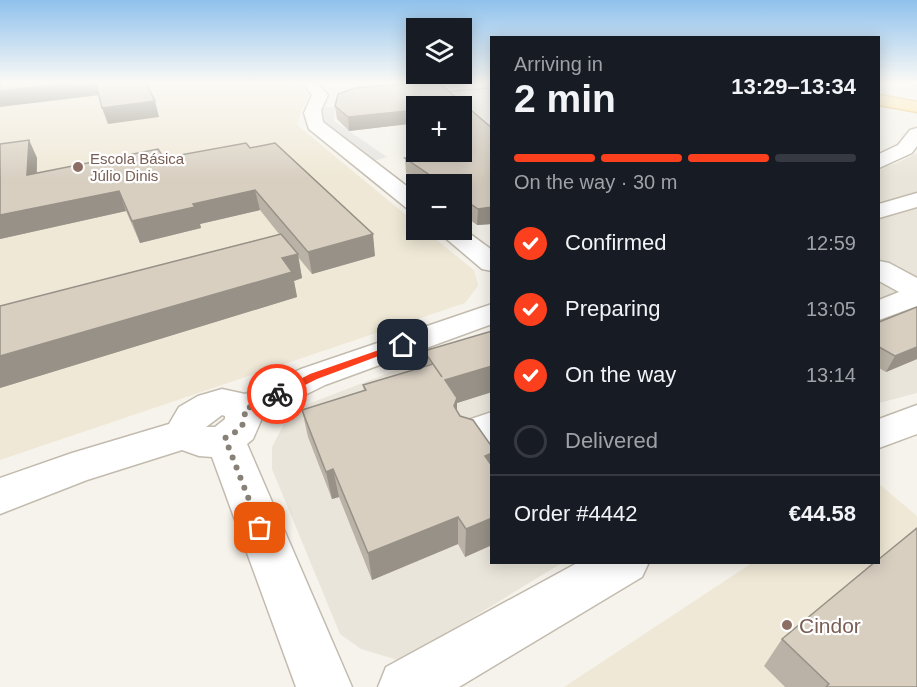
<!DOCTYPE html>
<meta charset="utf-8">
<style>
body{margin:0;font-family:Arial,sans-serif;background:#242831;color:#f1f3f6;height:100vh;display:flex;flex-direction:column;font-size:22px;white-space:nowrap}
*{box-sizing:border-box;margin:0}
p{font-size:20px;color:#9ea1a6}
.icon{flex:none;width:33px;height:33px;fill:none;stroke:currentColor;stroke-width:2;stroke-linecap:round;stroke-linejoin:round}
.map{position:relative;flex:1;overflow:hidden}
.details{position:absolute;left:490px;top:36px;width:390px;height:528px;display:flex;flex-direction:column;background:#171b24;border-radius:0px;box-shadow:0 3px 15px #0003}
.details>*{flex:none}
.buttons{position:absolute;left:406px;top:18px;display:grid;gap:12px}
.buttons a{display:grid;place-items:center;width:66px;height:66px;border-radius:0px;background:#171b24;box-shadow:0 3px 15px #0003;font-size:30px}
.pin{position:absolute;display:grid;place-items:center;width:51px;height:51px;color:#fff;margin:-26px;border-radius:12px;box-shadow:0 3px 9px #0006}
.courier{position:absolute;display:grid;place-items:center;width:60px;height:60px;margin:-30px;border:4px solid #fc3f1d;border-radius:50%;background:#fff;color:#222;box-shadow:0 2px 8px #0007}
.summary em{font-style:normal;font-weight:600}
.summary div{display:flex;flex-direction:column-reverse}
.summary{display:flex;align-items:center;justify-content:space-between;height:102px;padding:0 24px}
h1{font-size:39px;font-weight:600;line-height:45px}
.bar{display:grid;grid-template-columns:repeat(4,1fr);gap:9px 6px;align-content:center;height:72px;padding:0 24px}
.bar i{height:8px;border-radius:4px;background:#363941}
.bar .on{background:#fc3f1d}
.bar p{grid-column:span 4}
.line{display:flex;align-items:center;gap:15px;padding:0 24px;border-top:2px solid #363941}
.line div{flex:1}
ol{padding:0 24px;list-style:none}
li{display:flex;align-items:center;gap:18px;height:66px}
li p{margin-inline-start:auto}
li .icon{padding:6px;border-radius:50%;background:#fc3f1d;color:#fff;stroke-width:4}
li:last-child{color:#9ea1a6}
li i{width:33px;height:33px;border:3px solid #363941;border-radius:50%}
.map>svg:first-child{display:block}
.residential{fill:#eae5da}
.education{fill:#efe8d6}
.parking{fill:#e5e3e0}
.lines{fill:none;stroke-linecap:round;stroke-linejoin:round}
.minor-casing{stroke:#c2bbae;stroke-width:3}
.major-casing{stroke:#e6c16a;stroke-width:3}
.minor{fill:#fff;fill-rule:evenodd}
.major{fill:#ffe39c;fill-rule:evenodd}
.wall{fill:#bab2a6}
.shaded-wall{fill:#979187}
.building{fill:#d8cfc1;stroke:#979187;stroke-width:1.5}
.route{fill:#fc3f1d}
.done{stroke:#878178;stroke-width:6;stroke-dasharray:0 10.8}
.education-dot{fill:#8d6e63;stroke:#fff;stroke-width:2}
.labels{text-anchor:middle;dominant-baseline:central;stroke-width:4.5;stroke-linejoin:round;paint-order:stroke}
.far-education-label{font-size:15px;fill:#785e54;stroke:#fff;text-anchor:start}
.near-education-label{font-size:21px;fill:#785e54;stroke:#fff;text-anchor:start}
</style>
<div class="map">
<svg width="917" height="687" viewBox="0 0 917 687">
<rect width="100%" height="100%" fill="#f6f3ec"/>
<g class="residential">
<polygon points="917,153 917,393 879,403 879,168 897,163"/>
<polygon points="492,333 492,562 562,563 401,661 361,649 340,634 272,469 272,447 284,424 303,406"/>
</g>
<g class="education">
<polygon points="0,83 291,83 309,95 302,109 297,125 417,224 417,230 424,230 474,270 478,286 465,303 0,460"/>
<polygon points="879,484 917,516 917,687 564,687 752,563 879,562"/>
</g>
<polygon class="parking" points="322,107 335,107 334,121 387,157 373,161 330,129 321,118"/>
<g class="lines">
<g class="minor-casing">
<g id="minor">
<polygon points="302,83 317,83 328,95 321,110 323,122 417,194 417,212 409,210 309,129 304,113 312,95"/>
<polygon points="430,83 492,83 492,87 400,95 392,90 400,85"/>
<polygon points="917,128 917,146 912,153 879,168 879,154 898,145 910,130"/>
<polygon points="917,193 917,207 879,218 879,204"/>
<polygon points="462,228 492,250 492,271 482,269 436,230"/>
<polygon points="879,261 889,263 917,278 917,306 879,320 879,300 899,292 879,281"/>
<path d="M 492,304 L 492,324 L 325,385 L 263,416 L 253,439 L 247,444 L 352,687 L 296,687 L 212,457 L 199,456 L 182,450 L 87,480 L 0,514 L 0,478 L 72,453 L 169,424 L 179,407 L 198,396 L 222,389 L 245,394 L 301,369 ZM 222,415 L 225,416 L 225,419 L 215,427 L 206,427 Z"/>
<polygon points="917,405 917,434 879,448 879,419"/>
<polygon points="492,412 492,441 476,446 462,442 456,432 462,422"/>
<polygon points="579,562 649,562 642,577 459,687 378,687 386,667"/>
</g>
</g>
<g class="major-casing">
<polygon id="major" points="879,95 917,102 917,112 879,105"/>
</g>
<use href="#minor" class="minor"/>
<use href="#major" class="major"/>
</g>
<g class="wall">
<polygon points="417,83 439,83 492,128 492,224 477,225 462,214 462,184 421,184 406,173 405,158 445,154 444,152 462,152 462,106 417,106 417,123 349,131 337,119 335,106 338,94 355,88"/>
<polygon points="29,140 37,158 37,173 250,148 375,256 312,274 298,257 302,278 294,281 297,297 0,388 0,306 279,234 260,210 200,224 201,228 140,243 126,211 0,239"/>
<polygon points="879,322 917,359 886,372 879,368"/>
<polygon points="492,331 492,392 457,403 457,412 460,416 492,447 492,545 465,557 458,544 372,580 339,497 332,499 308,437 302,410 364,391 363,385 425,366 424,351"/>
<polygon points="782,639 917,687 785,687 764,666"/>
</g>
<g class="shaded-wall">
<polygon points="68,83 96,83 100,95 0,107 0,91"/>
<polygon points="155,101 159,117 108,124 102,108"/>
<polygon points="417,110 417,123 349,131 348,117"/>
<polygon points="29,140 37,158 36,194 27,175"/>
<polygon points="255,190 260,210 200,224 201,228 140,243 132,221 193,204"/>
<polygon points="119,191 126,211 0,239 0,215"/>
<polygon points="492,207 492,224 477,225 478,209"/>
<polygon points="373,234 375,256 312,274 308,252"/>
<polygon points="298,254 302,278 294,281 297,297 0,388 0,356 282,258"/>
<polygon points="917,347 917,359 886,372 895,356"/>
<polygon points="492,366 492,392 457,403 457,425 445,380"/>
<polygon points="492,453 492,480 485,456"/>
<polygon points="333,469 339,497 332,499 326,472"/>
<polygon points="458,517 458,544 372,580 368,553"/>
<polygon points="492,518 492,545 465,557 466,529"/>
</g>
<g class="building">
<polygon points="0,83 68,83 0,91"/>
<polygon points="96,83 146,83 155,101 102,108"/>
<polygon points="417,83 439,83 492,128 492,207 478,209 462,198 462,184 443,184 405,158 452,154 451,152 462,152 462,106 417,106 417,110 348,117 335,106 338,94 355,88"/>
<polygon points="29,140 27,175 158,149 164,158 246,143 250,148 275,143 373,234 308,252 255,190 193,204 195,207 132,221 119,191 0,215 0,144"/>
<polygon points="281,234 298,254 282,258 292,272 0,356 0,306"/>
<polygon points="917,307 917,347 895,356 879,347 879,322"/>
<polygon points="492,331 492,366 445,380 457,398 454,406 460,416 473,420 492,447 492,453 485,456 492,466 492,518 466,529 458,517 368,553 333,469 326,472 302,410 366,390 363,385 433,364 442,377 424,351"/>
<polygon points="917,528 917,687 826,687 829,684 782,639 875,562 879,562 879,559"/>
</g>
<linearGradient id="sky" x2="0" y2="1"><stop stop-color="#8fc1ec"/><stop offset="0.46" stop-color="#fbfaf6"/><stop offset="1" stop-color="#fbfaf6" stop-opacity="0"/></linearGradient>
<rect width="917" height="179" fill="url(#sky)"/>
<polygon class="route" points="399,343 408,345 317,379 281,397 277,398 272,394 310,374"/>
<g class="lines">
<path class="done" d="M 260,528 L 225,438 C 237,432 248,425 244,410 L 277,394"/>
</g>
<g class="education-dot">
<circle cx="78" cy="167" r="6"/>
<circle cx="787" cy="625" r="6"/>
</g>
<g class="labels">
<g class="far-education-label">
<text x="90" y="158">Escola Básica<tspan x="90" dy="17">Júlio Dinis</tspan></text>
</g>
<g class="near-education-label">
<text x="799" y="625">Cindor</text>
</g>
</g>
</svg>
<div class="buttons">
<a><svg class="icon" aria-label="layers" viewBox="0 0 24 24"><path d="M12 4l9 5-9 5-9-5zM3 14l9 5 9-5"/></svg></a>
<a>+</a>
<a>−</a>
</div>
<div class="pin" style="left:260px;top:528px;background:#ea580c"><svg class="icon" aria-label="bag" viewBox="0 0 24 24"><path d="M5 8h14l-1 12H6zM9 8a3 3 0 0 1 6 0"/></svg></div>
<div class="pin" style="left:403px;top:345px;background:#1f2937"><svg class="icon" aria-label="home" viewBox="0 0 24 24"><path d="M3 11l9-7 9 7M6 9v11h12V9"/></svg></div>
<div class="courier" style="left:277px;top:394px"><svg class="icon" aria-label="bike" viewBox="0 0 24 24"><circle cx="6" cy="16" r="4"/><circle cx="18" cy="16" r="4"/><path d="M6 16l4-8h5l3 8M10 8l3 8H6M13 5h3"/></svg></div>
<section class="details">
<div class="summary"><div><h1>2 min</h1><p>Arriving in</p></div><em>13:29–13:34</em></div>
<div class="bar"><i class="on"></i><i class="on"></i><i class="on"></i><i></i><p>On the way · 30 m</p></div>
<ol>
<li><svg class="icon" aria-label="check" viewBox="0 0 24 24"><path d="M5 12l5 5 9-10"/></svg>Confirmed<p>12:59</p></li>
<li><svg class="icon" aria-label="check" viewBox="0 0 24 24"><path d="M5 12l5 5 9-10"/></svg>Preparing<p>13:05</p></li>
<li><svg class="icon" aria-label="check" viewBox="0 0 24 24"><path d="M5 12l5 5 9-10"/></svg>On the way<p>13:14</p></li>
<li><i></i>Delivered</li>
</ol>
<div class="line" style="height:78px"><div>Order #4442</div><b>€44.58</b></div>
</section>
</div>
